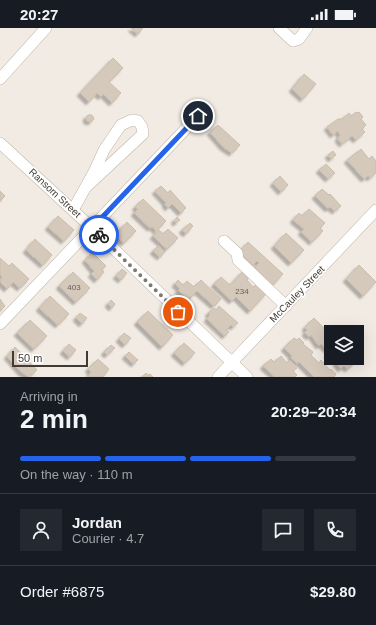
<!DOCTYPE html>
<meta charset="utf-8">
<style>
body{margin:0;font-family:Helvetica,sans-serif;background:#242831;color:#f1f3f6;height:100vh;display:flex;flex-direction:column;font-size:15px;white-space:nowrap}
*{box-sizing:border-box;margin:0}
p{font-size:13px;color:#9ea1a6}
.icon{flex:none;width:22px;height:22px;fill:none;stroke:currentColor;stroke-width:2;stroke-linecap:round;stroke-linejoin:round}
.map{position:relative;height:349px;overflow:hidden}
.sheet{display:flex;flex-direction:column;background:#171b24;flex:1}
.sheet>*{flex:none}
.tools{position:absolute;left:324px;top:297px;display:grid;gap:8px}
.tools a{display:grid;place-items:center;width:40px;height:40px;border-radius:0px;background:#171b24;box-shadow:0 4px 16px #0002;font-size:20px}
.scale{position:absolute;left:12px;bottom:10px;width:76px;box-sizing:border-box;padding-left:4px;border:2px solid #423b33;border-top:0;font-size:11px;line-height:14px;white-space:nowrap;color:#423b33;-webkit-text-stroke:3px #fff;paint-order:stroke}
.pin{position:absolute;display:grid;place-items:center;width:34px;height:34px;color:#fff;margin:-17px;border:2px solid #fff;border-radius:50%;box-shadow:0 1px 4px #0007}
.courier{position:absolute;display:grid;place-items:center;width:40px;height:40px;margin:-20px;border:3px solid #2563eb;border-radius:50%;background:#fff;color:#222;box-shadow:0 1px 5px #0007}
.summary em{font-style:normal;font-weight:700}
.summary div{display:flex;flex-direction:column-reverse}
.summary{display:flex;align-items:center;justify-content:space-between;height:68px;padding:0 20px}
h1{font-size:26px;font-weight:700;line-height:30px}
.bar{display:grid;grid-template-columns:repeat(4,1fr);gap:6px 4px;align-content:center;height:48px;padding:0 20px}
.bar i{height:5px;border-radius:3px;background:#363941}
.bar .current{background:#2563eb}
.bar p{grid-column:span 4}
.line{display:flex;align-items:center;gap:10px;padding:0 20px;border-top:1px solid #363941}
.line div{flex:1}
.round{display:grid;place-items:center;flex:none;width:42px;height:42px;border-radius:0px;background:#242831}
.status{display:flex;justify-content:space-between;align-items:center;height:28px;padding:0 20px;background:#171b24;direction:ltr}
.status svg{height:11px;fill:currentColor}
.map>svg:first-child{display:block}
.building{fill:#d5c9bc;stroke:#cdbdac;filter:url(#shadow)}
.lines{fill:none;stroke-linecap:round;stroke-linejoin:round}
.minor-casing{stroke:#bfb5a9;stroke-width:12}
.minor{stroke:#fff;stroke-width:11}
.done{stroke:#7f7971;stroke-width:4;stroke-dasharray:0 7.2}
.route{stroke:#2563eb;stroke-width:5}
.labels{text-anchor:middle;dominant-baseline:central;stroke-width:3.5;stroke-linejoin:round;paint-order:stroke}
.number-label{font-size:8px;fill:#675e55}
.street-label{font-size:10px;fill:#423b33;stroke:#fff}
</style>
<div class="status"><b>20:27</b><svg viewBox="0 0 49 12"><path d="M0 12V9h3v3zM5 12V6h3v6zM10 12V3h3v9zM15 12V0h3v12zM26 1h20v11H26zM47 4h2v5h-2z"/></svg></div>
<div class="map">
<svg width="376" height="349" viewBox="0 0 376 349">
<defs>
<filter id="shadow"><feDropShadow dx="-3" dy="3" stdDeviation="1" flood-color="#0004"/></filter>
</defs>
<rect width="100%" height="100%" fill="#f1ebe3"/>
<g class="building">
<polygon points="131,0 143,0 138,6"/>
<polygon points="113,30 123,40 109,54 121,65 112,75 103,66 101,69 97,65 89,74 80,65"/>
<polygon points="304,46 316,56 303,71 292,61"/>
<polygon points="202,76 209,82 202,89 196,82"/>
<polygon points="356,84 357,85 359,84 363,89 361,91 366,97 362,101 365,104 356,112 352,108 342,116 338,111 340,107 338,103 333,107 327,99 338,91 342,91 349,85 351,88"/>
<polygon points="88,87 92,87 94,91 91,94 87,93 86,89"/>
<polygon points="218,97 240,117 232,125 223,119 210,104"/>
<polygon points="361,121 369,131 372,128 376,133 376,145 370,150 368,148 364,151 347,132"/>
<polygon points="333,123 336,127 331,131 328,127"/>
<polygon points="326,136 335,145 328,151 319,142"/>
<polygon points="280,148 288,157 281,164 273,155"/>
<polygon points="161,158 168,165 170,162 186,180 181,185 172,176 168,180 165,176 166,175 155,163"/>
<polygon points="322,161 329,167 330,166 341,178 335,183 330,179 328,181 315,168"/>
<polygon points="0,163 5,168 0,173"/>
<polygon points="143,171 166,193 156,203 153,199 150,200 134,185 138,181 135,179"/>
<polygon points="309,181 325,195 320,200 323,203 312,214 301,204 304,201 293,192 299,185 302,188"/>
<polygon points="58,188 74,202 64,213 48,199"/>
<polygon points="177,189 180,192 176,195 174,193"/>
<polygon points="127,194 136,203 124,215 115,207"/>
<polygon points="190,195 193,198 186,206 182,202"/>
<polygon points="168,201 178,210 167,221 153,208 159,202 163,206"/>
<polygon points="286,205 304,222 291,235 274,218"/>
<polygon points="35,211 52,227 43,237 26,222"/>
<polygon points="248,214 283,246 271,259 253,242 259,235 257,233 253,237 239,224"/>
<polygon points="158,218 165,224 160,229 153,223"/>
<polygon points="91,225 93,227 94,226 106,238 102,242 104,244 97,252 91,246 94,243 85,232 88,229 90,231 89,228"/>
<polygon points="0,230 9,238 12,235 29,251 20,260 13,254 7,261 0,254 2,249 0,247"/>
<polygon points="359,237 376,254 363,268 346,251"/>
<polygon points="122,241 127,245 121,252 116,248"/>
<polygon points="243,243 249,249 247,252 253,259 256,257 266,266 250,283 236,269 232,273 214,256 221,249 230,257"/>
<polygon points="73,244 90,260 76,274 59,258"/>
<polygon points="178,252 183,257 187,253 194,259 201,252 221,271 214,278 197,263 188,272 178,262 180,261 175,256"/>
<polygon points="50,268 69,286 58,297 39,280"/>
<polygon points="0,271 5,278 0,283"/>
<polygon points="111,272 115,276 112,280 108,276"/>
<polygon points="219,278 238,295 233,299 231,297 226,302 229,304 225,308 207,291 210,287 208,285 214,280 216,282"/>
<polygon points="148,283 173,307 162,319 137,294"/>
<polygon points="80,285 87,290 82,296 76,290"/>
<polygon points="314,290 331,307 332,331 327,327 330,324 321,316 319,318 311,307 309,309 305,305 307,302 305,299"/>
<polygon points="30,292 47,308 34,321 17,305"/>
<polygon points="124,305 131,310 125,317 119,311"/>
<polygon points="294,310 297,312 299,310 304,315 303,316 313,324 311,327 319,335 321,332 330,342 331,341 336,346 334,349 314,349 299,334 297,335 291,330 292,328 284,320"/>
<polygon points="184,315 195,325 185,335 174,325"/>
<polygon points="69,316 76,322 70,329 63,323"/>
<polygon points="111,317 115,320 107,327 104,324"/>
<polygon points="15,319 37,342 29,349 21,344 7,328"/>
<polygon points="129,324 138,332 134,336 125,328"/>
<polygon points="281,328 287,335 290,332 297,340 293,343 297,347 295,349 275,349 263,338 271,331 274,334"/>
<polygon points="334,330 355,330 357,332 348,341 344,338 341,341 336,335 338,333"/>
<polygon points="98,331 109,341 103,349 88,349 91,344 88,341"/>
<polygon points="146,345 148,347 150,346 153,349 142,349"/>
</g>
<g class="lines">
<g class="minor-casing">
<g id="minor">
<polyline points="279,0 293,13 299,11 307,0"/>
<polyline points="0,51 46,0"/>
<polyline points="0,115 92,200 247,349"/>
<polyline points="73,182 94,144 104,122 121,97 132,92 138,93 142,99 143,106 85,160"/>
<polyline points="224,213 237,225 238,232 286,278"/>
<polyline points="0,296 198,88"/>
<polyline points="218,349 376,182"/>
</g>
</g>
<use href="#minor" class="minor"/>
</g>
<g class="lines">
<polyline class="done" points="99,207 178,284"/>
<polyline class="route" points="99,207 92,200 198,88"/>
</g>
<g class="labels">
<g class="number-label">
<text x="74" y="259">403</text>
<text x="242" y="263">234</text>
</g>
<g class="street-label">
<text transform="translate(55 165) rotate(43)">Ransom Street</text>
<text transform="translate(297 266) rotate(-46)">McCauley Street</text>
</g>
</g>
</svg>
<div class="tools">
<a><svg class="icon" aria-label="layers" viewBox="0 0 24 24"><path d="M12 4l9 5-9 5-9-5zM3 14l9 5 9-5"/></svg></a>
</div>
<div class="scale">50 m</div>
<div class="pin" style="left:178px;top:284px;background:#ea580c"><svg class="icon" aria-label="bag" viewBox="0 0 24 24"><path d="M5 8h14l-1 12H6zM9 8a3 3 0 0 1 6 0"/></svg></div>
<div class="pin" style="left:198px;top:88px;background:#1f2937"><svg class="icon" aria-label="home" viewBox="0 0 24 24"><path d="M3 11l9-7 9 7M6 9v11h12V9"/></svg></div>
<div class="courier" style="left:99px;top:207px"><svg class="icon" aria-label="bike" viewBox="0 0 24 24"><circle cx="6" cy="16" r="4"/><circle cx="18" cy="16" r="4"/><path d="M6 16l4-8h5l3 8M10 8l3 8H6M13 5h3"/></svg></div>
</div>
<section class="sheet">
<div class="summary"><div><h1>2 min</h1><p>Arriving in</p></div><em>20:29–20:34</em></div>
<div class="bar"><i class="current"></i><i class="current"></i><i class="current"></i><i></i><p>On the way · 110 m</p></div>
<div class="line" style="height:72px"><a class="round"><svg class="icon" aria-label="person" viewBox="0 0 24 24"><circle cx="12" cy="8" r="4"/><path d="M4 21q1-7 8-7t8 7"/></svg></a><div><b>Jordan</b><p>Courier · 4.7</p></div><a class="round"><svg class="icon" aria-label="chat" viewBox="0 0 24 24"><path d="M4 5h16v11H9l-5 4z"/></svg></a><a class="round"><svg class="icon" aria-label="phone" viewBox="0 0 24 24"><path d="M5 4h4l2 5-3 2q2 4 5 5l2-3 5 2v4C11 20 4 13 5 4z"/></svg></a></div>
<div class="line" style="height:52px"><div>Order #6875</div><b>$29.80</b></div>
</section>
